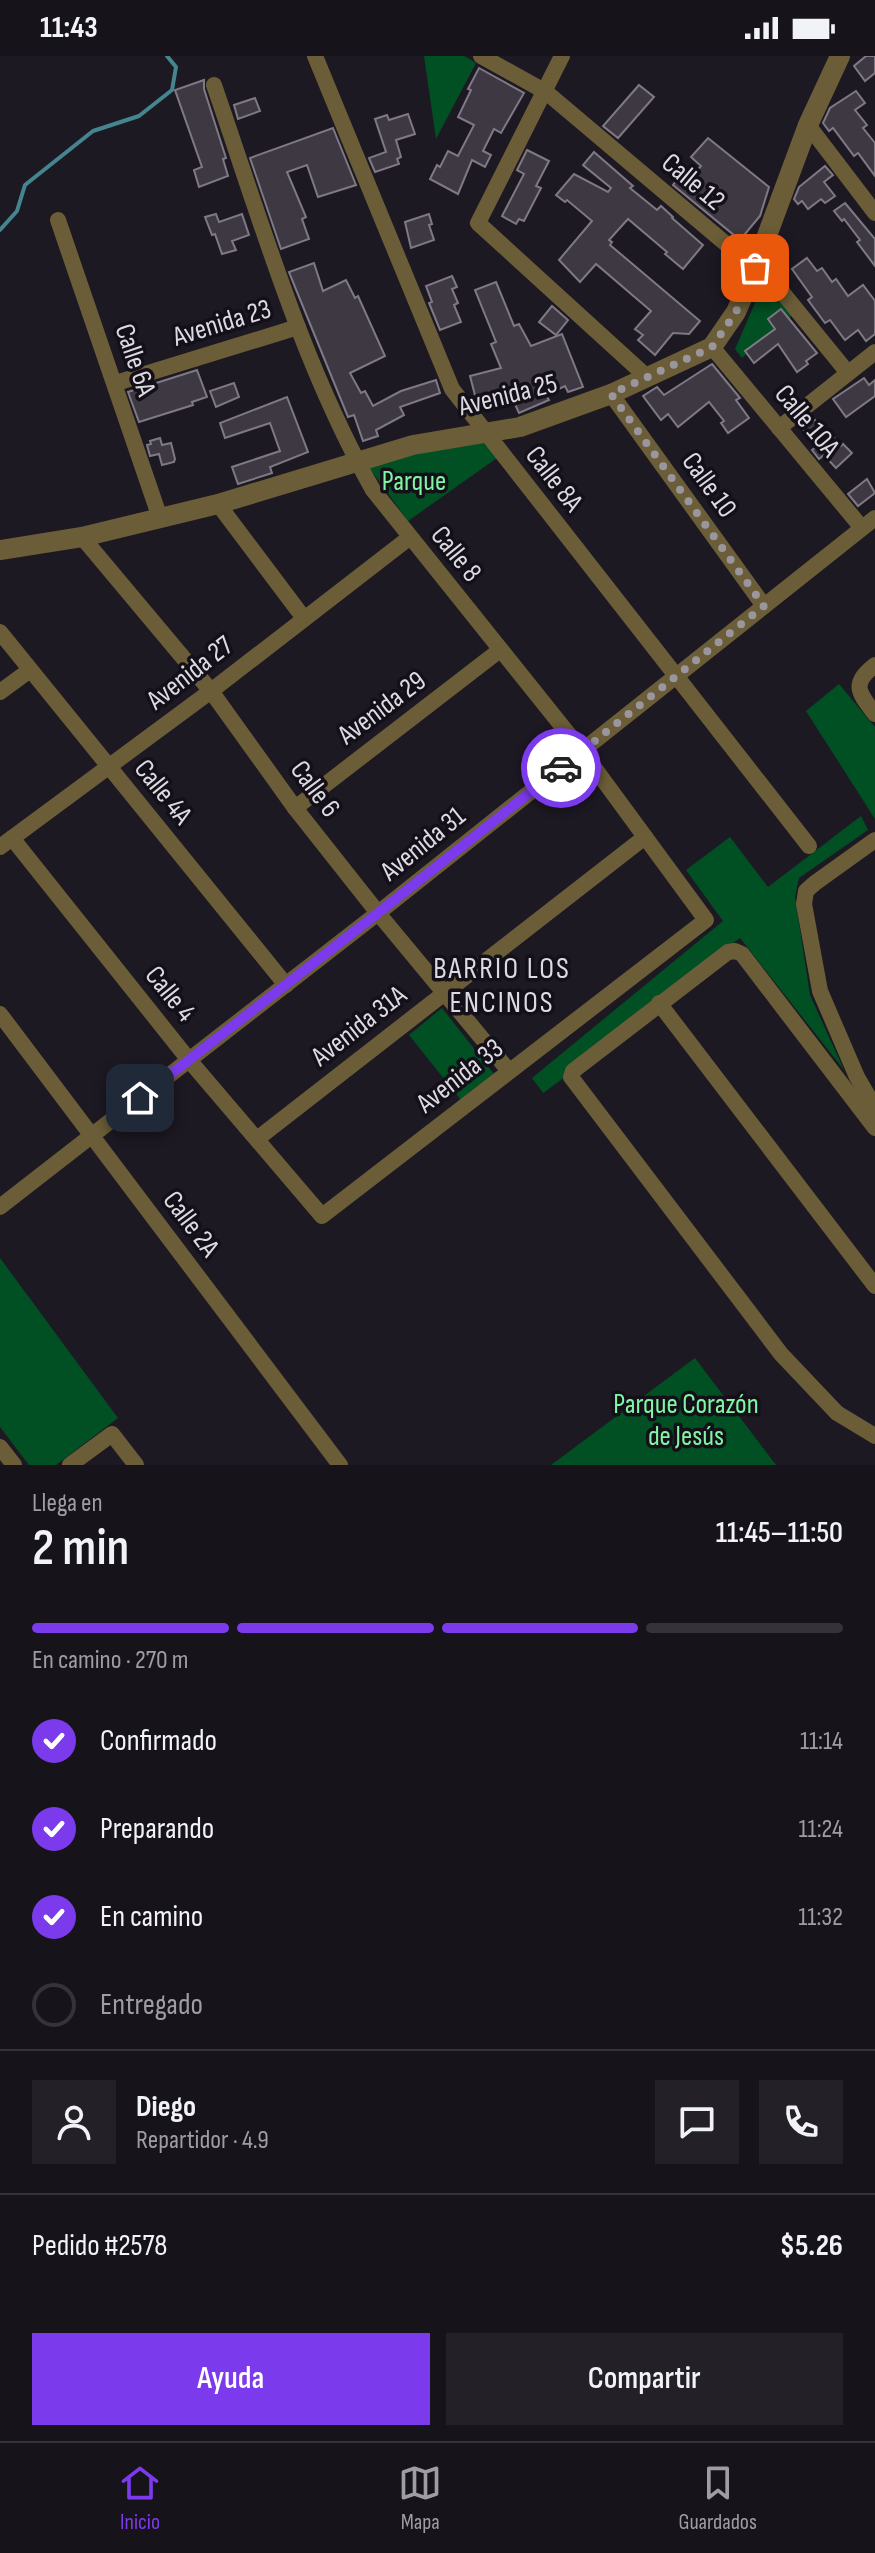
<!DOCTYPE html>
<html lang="es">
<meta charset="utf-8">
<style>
body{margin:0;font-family:"Sofia Sans Condensed",sans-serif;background:#232027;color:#f1f3f6;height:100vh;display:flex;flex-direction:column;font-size:30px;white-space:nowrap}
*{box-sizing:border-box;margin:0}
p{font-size:26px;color:#9e9ea2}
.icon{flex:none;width:44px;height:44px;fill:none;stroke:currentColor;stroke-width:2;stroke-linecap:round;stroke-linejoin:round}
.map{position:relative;height:1409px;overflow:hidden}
.side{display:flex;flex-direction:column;background:#16131a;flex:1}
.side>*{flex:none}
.pin{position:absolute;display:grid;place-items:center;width:68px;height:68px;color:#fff;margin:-34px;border-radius:16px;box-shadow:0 4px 12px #0006}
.courier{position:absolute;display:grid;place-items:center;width:80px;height:80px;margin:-40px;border:6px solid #7c3aed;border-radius:50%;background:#fff;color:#222;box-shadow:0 2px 10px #0007}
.summary em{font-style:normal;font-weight:600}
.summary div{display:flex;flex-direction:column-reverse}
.summary{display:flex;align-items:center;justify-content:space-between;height:136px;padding:0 32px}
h1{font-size:52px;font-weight:600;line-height:60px}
.bar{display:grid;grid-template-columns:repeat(4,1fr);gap:12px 8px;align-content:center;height:96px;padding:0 32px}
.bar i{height:10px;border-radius:6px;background:#353239}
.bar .active{background:#7c3aed}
.bar p{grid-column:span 4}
.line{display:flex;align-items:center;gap:20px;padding:0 32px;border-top:2px solid #353239}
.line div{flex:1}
.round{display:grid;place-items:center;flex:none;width:84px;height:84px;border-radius:0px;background:#232027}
ol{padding:0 32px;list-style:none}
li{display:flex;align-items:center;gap:24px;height:88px}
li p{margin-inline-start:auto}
li .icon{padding:8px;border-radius:50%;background:#7c3aed;color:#fff;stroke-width:4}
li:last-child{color:#9e9ea2}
li i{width:44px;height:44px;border:4px solid #353239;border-radius:50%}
.cta{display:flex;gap:16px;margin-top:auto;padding:16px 32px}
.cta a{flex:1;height:92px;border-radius:0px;background:#7c3aed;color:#fff;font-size:32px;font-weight:600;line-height:92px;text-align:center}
.cta a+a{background:#232027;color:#f1f3f6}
.status{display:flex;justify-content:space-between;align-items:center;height:56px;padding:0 40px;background:#16131a;direction:ltr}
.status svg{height:22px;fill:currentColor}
.tabs{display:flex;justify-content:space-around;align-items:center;height:112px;border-top:2px solid #353239;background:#16131a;font-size:22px;color:#9e9ea2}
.tabs a{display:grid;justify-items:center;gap:4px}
.tabs .active{color:#7c3aed}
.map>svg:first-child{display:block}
.green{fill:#005023}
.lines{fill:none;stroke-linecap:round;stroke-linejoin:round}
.stream{stroke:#44858f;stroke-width:4}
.building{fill:#3e3843;stroke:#7f7985;stroke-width:2}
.minor{stroke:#6b5d37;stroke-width:16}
.tertiary{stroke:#6b5d37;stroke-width:20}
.done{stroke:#9a969e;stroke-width:8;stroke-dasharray:0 14.4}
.route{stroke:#7c3aed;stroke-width:10}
.labels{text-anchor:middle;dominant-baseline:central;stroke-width:7;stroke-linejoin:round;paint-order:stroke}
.street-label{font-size:28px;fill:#dddae1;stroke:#141019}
.park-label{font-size:28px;fill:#80f6a2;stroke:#141019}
.neighbourhood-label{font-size:30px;letter-spacing:2px;fill:#dddae1;stroke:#141019}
</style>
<div class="status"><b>11:43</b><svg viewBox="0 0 49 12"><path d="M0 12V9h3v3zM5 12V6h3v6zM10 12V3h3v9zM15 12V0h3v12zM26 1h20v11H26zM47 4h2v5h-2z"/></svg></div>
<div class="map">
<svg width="875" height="1409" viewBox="0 0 875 1409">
<rect width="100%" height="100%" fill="#1d1923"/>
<g class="green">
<polygon points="424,0 464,0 476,7 436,83"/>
<polygon points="765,224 795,257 742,302 735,293"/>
<polygon points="483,381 497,402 408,465 368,410"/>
<polygon points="839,628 875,671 875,763 806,655"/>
<polygon points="861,760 868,774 799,822 795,841 810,939 844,1014 740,882 646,949 565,1021 543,1037 532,1022 723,865 686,814 730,781 768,831"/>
<polygon points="442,952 494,1018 461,1044 409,979"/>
<polygon points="0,1202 118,1362 56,1409 29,1409 0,1371"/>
<polygon points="695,1302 776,1409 551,1409"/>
</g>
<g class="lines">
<polyline class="stream" points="0,174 17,155 25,129 93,75 139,60 172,34 176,11 167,0"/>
</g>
<g class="building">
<polygon points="866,0 875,0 875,17 865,25 854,10"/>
<polygon points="479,12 524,37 501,77 494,73 483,95 491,99 485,111 472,104 458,138 430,123 437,109 440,111 448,95 458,100 474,69 458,61 471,34 468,33"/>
<polygon points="204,24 204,33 226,102 223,103 228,120 199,131 194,114 202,111 175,34"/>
<polygon points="639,29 654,41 618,82 603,70"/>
<polygon points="856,35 865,47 855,54 867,69 863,72 875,87 875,120 858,97 854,100 833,72 829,75 823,67 830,52"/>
<polygon points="255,42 260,55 238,63 234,49"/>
<polygon points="408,58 415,78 396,84 401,101 397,103 399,108 375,116 369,102 386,96 375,63 387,59 389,64"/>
<polygon points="333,72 356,129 318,141 307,109 287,116 306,161 302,163 309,183 281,193 250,102"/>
<polygon points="708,82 769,131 760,160 740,184 673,129 678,122 685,128 701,110 691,101"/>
<polygon points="527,94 549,105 536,130 541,132 524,165 519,163 516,168 502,160 524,118 517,114"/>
<polygon points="594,96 633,130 630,132 657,154 661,150 673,161 672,162 703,189 683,213 665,198 667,196 628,163 609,184 612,186 610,189 700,265 689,278 673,277 655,299 638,284 643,279 635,273 651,255 596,208 580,226 559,204 592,165 567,144 565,146 556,139 574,118 608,136 611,132 583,109"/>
<polygon points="825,110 833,119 824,126 835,140 825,147 821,143 808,153 802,145 798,148 794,143 799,131"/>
<polygon points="845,147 875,183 875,210 857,186 860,184 844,163 842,165 834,155"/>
<polygon points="216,158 219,166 242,158 249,179 232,185 236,194 222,198 215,178 212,179 205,161"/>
<polygon points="429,158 432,168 429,169 434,184 411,192 405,166"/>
<polygon points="807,202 817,215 822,212 832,226 836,223 848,240 863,229 875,245 875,278 866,285 858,274 845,284 830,264 825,267 808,244 812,241 792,213"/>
<polygon points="314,207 323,235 346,224 355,242 358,240 385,300 350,317 361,337 365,335 373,350 401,335 436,324 440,337 400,351 404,359 376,374 378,380 363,385 354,359 348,361 295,231 289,216"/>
<polygon points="452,220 457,231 452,233 458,247 454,249 461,266 440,274 429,247 432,246 426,230"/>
<polygon points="496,226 514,270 519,268 531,290 562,278 583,331 568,336 565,330 546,339 549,344 519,357 514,346 482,354 477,347 470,320 501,312 491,288 496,286 475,234"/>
<polygon points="552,250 568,264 556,279 539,266"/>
<polygon points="781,253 817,297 806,305 808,308 797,316 778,288 754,307 745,295 775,273 768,263"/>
<polygon points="712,308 740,342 736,344 749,362 728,377 721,367 724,365 709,346 678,371 668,358 661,364 643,340 657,331 664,339"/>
<polygon points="197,314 207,341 192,346 193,349 139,366 128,336"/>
<polygon points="864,322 869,329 875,324 875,340 846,361 833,343"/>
<polygon points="234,327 239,341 216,351 210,335"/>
<polygon points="287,341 308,396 270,411 272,417 238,428 232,411 280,395 270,367 225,382 220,367"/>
<polygon points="815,364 828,381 831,378 841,390 843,388 852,397 836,412 824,399 819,403 812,394 816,391 803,373"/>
<polygon points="160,382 162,389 171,387 175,403 174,406 162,409 159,398 150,400 147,389 151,388 150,385"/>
<polygon points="867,423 875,437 858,450 848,438"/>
</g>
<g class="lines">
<g class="minor">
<polyline points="315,0 452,333 809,790"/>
<polyline points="481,0 546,36 738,198 769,220 848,317"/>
<polyline points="562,0 478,167 647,321"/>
<polyline points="808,69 875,157"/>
<polyline points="58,164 160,462"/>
<polyline points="712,291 862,472"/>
<polyline points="116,327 298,271"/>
<polyline points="611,338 764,550"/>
<polyline points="779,372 875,296"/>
<polyline points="218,448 303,561"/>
<polyline points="82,481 211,635 295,752 378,857 509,1015"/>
<polyline points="0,576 286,929"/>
<path d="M 875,609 C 851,628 858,636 875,658"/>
<polyline points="0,636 30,614"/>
<polyline points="295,752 500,594"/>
<path d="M 12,782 L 189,1004 L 322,1160 L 706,864 L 582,695 L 373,434 C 302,308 261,165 214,29"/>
<polyline points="875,784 815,827 806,835 804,848 820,935 857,1021 875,1052"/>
<polyline points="0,791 211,635 409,482"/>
<polyline points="659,947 875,1230"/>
<polyline points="0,958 340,1409"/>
<polyline points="875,1072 742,898 735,895 728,896 573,1015 571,1021 781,1298 837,1357 875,1380"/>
<polyline points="257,1083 645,781"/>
<polyline points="0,1151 378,857 875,462"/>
<polyline points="0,1391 14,1409"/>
<polyline points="70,1409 112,1378 136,1409"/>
</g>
<polyline class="tertiary" points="0,494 82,481 218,448 413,389 520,371 611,338 712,291 736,256 755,212 808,69 840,0"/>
</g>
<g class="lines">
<polyline class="done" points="561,712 764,550 611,338 712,291 736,256 755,212"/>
<polyline class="route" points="140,1042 378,857 561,712"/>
</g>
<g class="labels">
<g class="street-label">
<text transform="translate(693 126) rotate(40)">Calle 12</text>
<text transform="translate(222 267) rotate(-17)">Avenida 23</text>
<text transform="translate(135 304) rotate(71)">Calle 6A</text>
<text transform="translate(508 339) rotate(-14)">Avenida 25</text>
<text transform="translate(807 365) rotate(50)">Calle 10A</text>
<text transform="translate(554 423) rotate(52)">Calle 8A</text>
<text transform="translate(709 429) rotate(54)">Calle 10</text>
<text transform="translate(456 498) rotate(51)">Calle 8</text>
<text transform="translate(190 617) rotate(-38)">Avenida 27</text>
<text transform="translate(382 652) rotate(-37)">Avenida 29</text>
<text transform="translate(315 733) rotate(53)">Calle 6</text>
<text transform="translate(163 736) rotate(51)">Calle 4A</text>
<text transform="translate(423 788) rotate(-39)">Avenida 31</text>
<text transform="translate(170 938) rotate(51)">Calle 4</text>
<text transform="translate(359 970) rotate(-38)">Avenida 31A</text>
<text transform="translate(460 1020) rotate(-38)">Avenida 33</text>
<text transform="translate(191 1168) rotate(53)">Calle 2A</text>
</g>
<g class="park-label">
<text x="414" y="425">Parque</text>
<text x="686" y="1348">Parque Corazón<tspan x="686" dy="32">de Jesús</tspan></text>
</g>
<g class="neighbourhood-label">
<text x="502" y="913">BARRIO LOS<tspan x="502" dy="34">ENCINOS</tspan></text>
</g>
</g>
</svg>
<div class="pin" style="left:755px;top:212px;background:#ea580c"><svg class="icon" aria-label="bag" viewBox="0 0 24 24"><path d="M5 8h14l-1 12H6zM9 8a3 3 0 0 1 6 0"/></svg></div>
<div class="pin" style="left:140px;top:1042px;background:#1f2937"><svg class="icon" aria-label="home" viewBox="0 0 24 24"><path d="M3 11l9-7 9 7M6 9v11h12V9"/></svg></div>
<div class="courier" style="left:561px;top:712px"><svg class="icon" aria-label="car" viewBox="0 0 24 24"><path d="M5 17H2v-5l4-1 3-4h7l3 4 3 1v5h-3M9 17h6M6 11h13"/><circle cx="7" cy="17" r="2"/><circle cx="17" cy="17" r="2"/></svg></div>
</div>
<section class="side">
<div class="summary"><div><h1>2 min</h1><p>Llega en</p></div><em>11:45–11:50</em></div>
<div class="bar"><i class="active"></i><i class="active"></i><i class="active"></i><i></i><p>En camino · 270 m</p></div>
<ol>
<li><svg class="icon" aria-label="check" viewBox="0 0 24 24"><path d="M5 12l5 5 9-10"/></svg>Confirmado<p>11:14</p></li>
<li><svg class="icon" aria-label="check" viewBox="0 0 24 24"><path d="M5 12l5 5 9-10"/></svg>Preparando<p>11:24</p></li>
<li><svg class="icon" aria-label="check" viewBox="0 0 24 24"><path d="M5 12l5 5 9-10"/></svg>En camino<p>11:32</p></li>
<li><i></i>Entregado</li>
</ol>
<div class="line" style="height:144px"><a class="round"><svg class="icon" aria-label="person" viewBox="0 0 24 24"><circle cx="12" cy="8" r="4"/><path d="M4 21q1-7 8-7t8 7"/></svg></a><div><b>Diego</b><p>Repartidor · 4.9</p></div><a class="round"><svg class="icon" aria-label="chat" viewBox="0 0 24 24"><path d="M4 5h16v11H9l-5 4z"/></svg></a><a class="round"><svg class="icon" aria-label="phone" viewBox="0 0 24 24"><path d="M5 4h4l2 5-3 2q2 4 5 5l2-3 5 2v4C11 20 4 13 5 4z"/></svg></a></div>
<div class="line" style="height:104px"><div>Pedido #2578</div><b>$5.26</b></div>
<div class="cta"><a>Ayuda</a><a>Compartir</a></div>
</section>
<nav class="tabs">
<a class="active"><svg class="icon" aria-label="home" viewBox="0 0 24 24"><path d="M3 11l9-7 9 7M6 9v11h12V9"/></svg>Inicio</a>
<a><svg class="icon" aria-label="map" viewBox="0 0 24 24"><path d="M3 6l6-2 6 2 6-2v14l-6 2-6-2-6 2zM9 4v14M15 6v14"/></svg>Mapa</a>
<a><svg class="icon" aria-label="saved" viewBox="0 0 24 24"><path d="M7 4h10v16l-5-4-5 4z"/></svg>Guardados</a>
</nav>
